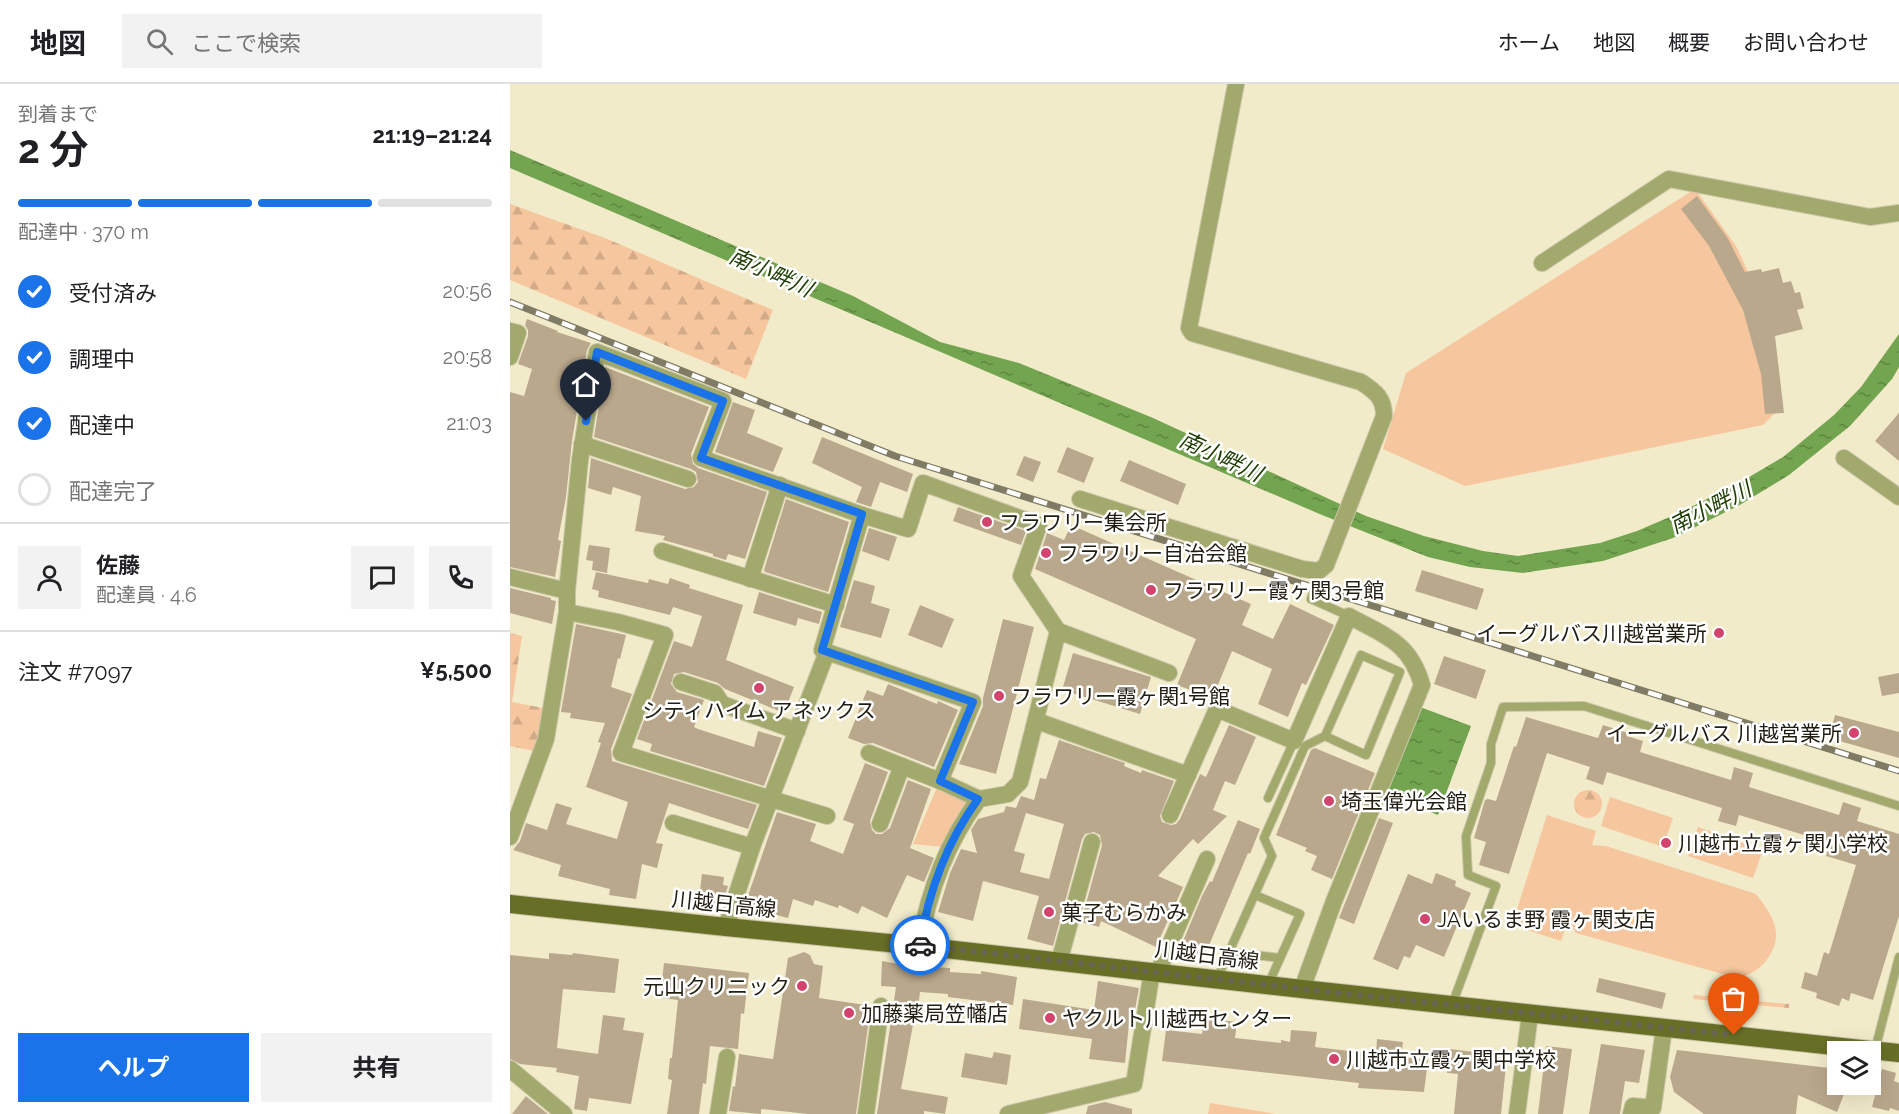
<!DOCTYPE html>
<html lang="ja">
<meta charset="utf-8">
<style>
body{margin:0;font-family:Raleway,"Noto Sans JP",sans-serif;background:#f2f2f2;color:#202124;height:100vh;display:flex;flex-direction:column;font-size:22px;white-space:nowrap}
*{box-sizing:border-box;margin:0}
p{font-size:20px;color:#757577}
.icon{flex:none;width:33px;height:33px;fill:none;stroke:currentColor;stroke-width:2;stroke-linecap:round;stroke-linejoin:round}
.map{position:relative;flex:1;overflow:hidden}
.sheet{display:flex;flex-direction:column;background:#fff;width:510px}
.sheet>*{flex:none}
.tools{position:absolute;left:1317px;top:957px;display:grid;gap:12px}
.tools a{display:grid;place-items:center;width:54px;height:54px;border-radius:0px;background:#fff;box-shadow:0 6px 24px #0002;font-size:30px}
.pin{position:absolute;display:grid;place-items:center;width:51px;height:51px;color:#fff;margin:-62px -26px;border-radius:50% 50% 50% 0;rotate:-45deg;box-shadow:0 0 6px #0007}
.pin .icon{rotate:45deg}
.courier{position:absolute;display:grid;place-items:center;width:60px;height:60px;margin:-30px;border:4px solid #1a73e8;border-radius:50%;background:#fff;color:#222;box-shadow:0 2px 8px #0007}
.headline em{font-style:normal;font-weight:700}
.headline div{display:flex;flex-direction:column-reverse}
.headline{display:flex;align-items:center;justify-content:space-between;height:102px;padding:0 18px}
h1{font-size:39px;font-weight:700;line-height:45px}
.bar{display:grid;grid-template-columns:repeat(4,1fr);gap:9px 6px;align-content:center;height:72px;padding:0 18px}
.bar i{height:8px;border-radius:4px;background:#e0e0e0}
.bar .on{background:#1a73e8}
.bar p{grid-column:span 4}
.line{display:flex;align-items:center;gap:15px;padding:0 18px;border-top:2px solid #e0e0e0}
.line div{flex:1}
.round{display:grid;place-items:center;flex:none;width:63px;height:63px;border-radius:0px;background:#f2f2f2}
ol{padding:0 18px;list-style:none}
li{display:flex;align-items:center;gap:18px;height:66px}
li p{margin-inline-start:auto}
li .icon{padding:6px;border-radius:50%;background:#1a73e8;color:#fff;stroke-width:4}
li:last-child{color:#757577}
li i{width:33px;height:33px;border:3px solid #e0e0e0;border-radius:50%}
.button{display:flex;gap:12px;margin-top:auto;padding:12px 18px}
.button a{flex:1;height:69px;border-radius:0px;background:#1a73e8;color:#fff;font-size:24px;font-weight:700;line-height:69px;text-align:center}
.button a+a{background:#f2f2f2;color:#202124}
header{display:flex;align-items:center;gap:36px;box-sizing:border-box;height:84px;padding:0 30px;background:#fff;border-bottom:2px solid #e0e0e0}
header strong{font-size:28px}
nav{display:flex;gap:33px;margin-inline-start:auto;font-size:21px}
.search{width:420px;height:54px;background:#f2f2f2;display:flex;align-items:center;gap:15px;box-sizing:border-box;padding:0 21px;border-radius:0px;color:#757577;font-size:22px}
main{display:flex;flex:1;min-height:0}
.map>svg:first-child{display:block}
.green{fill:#f6c69e}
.forest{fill:url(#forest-firs)}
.water{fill:url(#water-ripples)}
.building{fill:#baa88c;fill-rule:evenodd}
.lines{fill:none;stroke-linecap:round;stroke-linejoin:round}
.service-casing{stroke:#ccc6a9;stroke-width:10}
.minor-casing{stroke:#ccc6a9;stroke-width:18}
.primary-casing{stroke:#ccc6a9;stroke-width:20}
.service{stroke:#a1aa6c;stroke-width:8}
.minor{stroke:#a1aa6c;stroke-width:16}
.primary{stroke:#676f27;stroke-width:18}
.rail-casing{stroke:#7f7b65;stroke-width:7}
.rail{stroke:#fff;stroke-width:4.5;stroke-dasharray:14;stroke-linecap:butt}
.done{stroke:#6a6552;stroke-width:6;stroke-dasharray:0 10.8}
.route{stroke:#1a73e8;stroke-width:8}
.poi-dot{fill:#d2446e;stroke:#fff;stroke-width:2}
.labels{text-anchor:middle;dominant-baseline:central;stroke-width:5;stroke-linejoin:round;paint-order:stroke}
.poi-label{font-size:21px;fill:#201d11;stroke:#fff;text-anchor:start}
.street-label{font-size:21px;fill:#201d11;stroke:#fff}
.water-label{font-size:22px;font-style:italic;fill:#1d3d00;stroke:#fff}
</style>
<header>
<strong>地図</strong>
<div class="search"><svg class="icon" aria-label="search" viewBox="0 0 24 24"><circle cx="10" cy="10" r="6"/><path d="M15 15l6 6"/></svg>ここで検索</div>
<nav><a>ホーム</a><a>地図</a><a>概要</a><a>お問い合わせ</a></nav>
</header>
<main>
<section class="sheet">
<div class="headline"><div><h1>2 分</h1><p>到着まで</p></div><em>21:19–21:24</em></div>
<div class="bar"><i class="on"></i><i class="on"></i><i class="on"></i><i></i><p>配達中 · 370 m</p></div>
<ol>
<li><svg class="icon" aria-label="check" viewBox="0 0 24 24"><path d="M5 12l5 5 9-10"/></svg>受付済み<p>20:56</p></li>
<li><svg class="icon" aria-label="check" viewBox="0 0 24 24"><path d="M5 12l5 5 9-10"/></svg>調理中<p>20:58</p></li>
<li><svg class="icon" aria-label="check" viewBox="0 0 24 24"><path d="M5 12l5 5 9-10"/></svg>配達中<p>21:03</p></li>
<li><i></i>配達完了</li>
</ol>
<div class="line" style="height:108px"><a class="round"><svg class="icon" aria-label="person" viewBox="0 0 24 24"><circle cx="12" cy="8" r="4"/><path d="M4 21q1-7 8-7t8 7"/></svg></a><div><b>佐藤</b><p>配達員 · 4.6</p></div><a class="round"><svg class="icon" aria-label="chat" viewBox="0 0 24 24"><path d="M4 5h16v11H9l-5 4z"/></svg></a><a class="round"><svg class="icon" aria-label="phone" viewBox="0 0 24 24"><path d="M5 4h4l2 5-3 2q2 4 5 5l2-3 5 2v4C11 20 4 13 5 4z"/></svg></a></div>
<div class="line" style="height:78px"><div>注文 #7097</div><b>¥5,500</b></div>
<div class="button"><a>ヘルプ</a><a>共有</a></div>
</section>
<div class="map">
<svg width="1389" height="1030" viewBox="0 0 1389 1030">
<defs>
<pattern id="forest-firs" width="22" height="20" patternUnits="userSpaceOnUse" patternTransform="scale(1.5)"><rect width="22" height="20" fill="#f6c69e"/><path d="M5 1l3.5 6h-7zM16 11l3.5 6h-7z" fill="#d3aa87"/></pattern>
<pattern id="water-ripples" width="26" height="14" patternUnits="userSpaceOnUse" patternTransform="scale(1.5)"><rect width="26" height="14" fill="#73a44f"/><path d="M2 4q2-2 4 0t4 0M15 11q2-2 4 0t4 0" fill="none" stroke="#5e8540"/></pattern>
</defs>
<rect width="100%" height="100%" fill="#f2ebca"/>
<g class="green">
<polygon points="1185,105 1226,162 1239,190 1271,323 1253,341 955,402 873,365 896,289"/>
<polygon points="428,701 462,717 434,763 403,760"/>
<polygon points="1100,713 1163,734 1153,763 1091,742"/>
<path d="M 1037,731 L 1086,747 L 1082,761 L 1096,762 L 1246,810 C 1264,833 1276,852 1255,878 C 1247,887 1239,891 1227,894 L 1066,849 L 1058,837 L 1051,857 L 1002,841 Z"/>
<polygon points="1188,743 1253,766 1243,794 1178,772"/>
<polygon points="700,1019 766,1030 698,1030"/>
</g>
<g class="forest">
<polygon points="0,120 95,154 263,226 236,295 0,196"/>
<polygon points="0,549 12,552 2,618 33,624 30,647 24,667 0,662"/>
<circle cx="1078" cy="720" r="14"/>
<polygon points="1184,911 1279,920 1279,924 1183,915"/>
</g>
<g class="water">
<polygon points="0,66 343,212 430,258 509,279 643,334 856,432 914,452 973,467 1008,472 1090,459 1127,447 1169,429 1229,399 1273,373 1324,331 1351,303 1389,250 1389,283 1382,295 1340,342 1279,391 1228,422 1163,454 1093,477 1013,489 960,483 918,473 812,431 0,84"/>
<polygon points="910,623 961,642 928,731 877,710"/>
</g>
<g class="building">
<polygon points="1187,112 1217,153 1235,188 1251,185 1252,188 1269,184 1273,199 1281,197 1285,209 1290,208 1294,224 1287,226 1293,245 1265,252 1274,329 1255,330 1251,290 1233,226 1199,162 1171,125"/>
<polygon points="17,235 48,247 47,248 81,259 77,266 62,357 56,413 48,456 51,457 45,493 0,483 0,308 14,312 22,285 8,280 18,252 18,246 15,241"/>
<polygon points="95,283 199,323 181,370 183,380 188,384 257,408 235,475 218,470 216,476 203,472 203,470 153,456 155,452 125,447 131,412 103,403 101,411 78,404 81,374 175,405 184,403 188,398 186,388 181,385 84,353"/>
<polygon points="223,318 245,326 237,349 273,364 263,388 205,368"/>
<polygon points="1389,329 1389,377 1365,357"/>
<polygon points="312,353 403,390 397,408 370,398 361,423 346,418 352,403 302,379"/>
<polygon points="557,363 584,374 574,399 547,388"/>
<polygon points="514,372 531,378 523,398 506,391"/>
<polygon points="619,376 676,400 668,421 610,397"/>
<polygon points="276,415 339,438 318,508 255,488 254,486"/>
<polygon points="448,423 516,447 511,461 443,437"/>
<polygon points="561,441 741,520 732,541 763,555 780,520 824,541 796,601 792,599 778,633 748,620 762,585 722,567 703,613 684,605 683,607 667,601 686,555 525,485 537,449 554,456"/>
<polygon points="359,444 387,453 379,477 352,467"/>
<polygon points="79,461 100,464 97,489 82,486 83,477 76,476"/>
<polygon points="912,486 974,505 967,526 905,507"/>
<polygon points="86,488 138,499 139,495 158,500 160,494 180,501 179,504 233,521 216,576 284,603 274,629 215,605 208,599 174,588 164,590 161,600 167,608 194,616 184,643 188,645 244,663 248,647 272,654 254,702 140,667 142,660 127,655 164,557 182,563 192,532 163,523 160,531 88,513 89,507 82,505"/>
<polygon points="344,496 365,502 361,519 380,525 371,554 330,543"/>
<polygon points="0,504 41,514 41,516 46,517 42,540 0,529"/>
<polygon points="249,508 312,528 309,540 288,534 286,542 243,529"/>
<polygon points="410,521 444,535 432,564 398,551"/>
<polygon points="493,535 524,543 486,690 449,680 473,622 473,614"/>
<polygon points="66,540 116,551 110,575 108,574 101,603 122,610 101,665 102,677 247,721 238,745 159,719 146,759 153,760 147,784 132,780 126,815 99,811 100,805 48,792 51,781 3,766 10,757 16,739 37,746 46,719 62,724 56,740 107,755 118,718 76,703 91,659 88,658 95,639 60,634 61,629 51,628"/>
<polygon points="563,569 641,593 630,630 552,606"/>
<polygon points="934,572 976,586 966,615 924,600"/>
<polygon points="1389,589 1389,609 1372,612 1368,593"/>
<polygon points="378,600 427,620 428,617 448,626 424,683 363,659 354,660 338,654 357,606 373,612"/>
<polygon points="1325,631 1389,648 1389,674 1319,654"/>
<polygon points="1016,633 1088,654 1093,641 1118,649 1117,652 1133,657 1130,668 1221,696 1224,683 1243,689 1239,703 1329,731 1333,718 1351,724 1347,737 1389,750 1389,832 1363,916 1341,909 1339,917 1332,914 1329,922 1306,914 1307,909 1291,904 1295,888 1307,892 1314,868 1319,870 1346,781 1316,772 1320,759 1229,731 1226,742 1208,737 1212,724 1097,688 1093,701 1076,695 1080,683 1037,669 999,790 969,781 976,758 964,754 975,716 978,715 986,717 1004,662 1006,663"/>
<path d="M 719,641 L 746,653 L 725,701 L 715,697 L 703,726 L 717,732 L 688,760 L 683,755 L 648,792 L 673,803 L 646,863 L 591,837 L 589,843 L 571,838 L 592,761 L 590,751 L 584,748 L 575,750 L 572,755 L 543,862 L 517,855 L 529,812 L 473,797 L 463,837 L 428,828 L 440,789 L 451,765 L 467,769 L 461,746 L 468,735 L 494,728 L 496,722 L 506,724 L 511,712 L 524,716 L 530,694 L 536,695 L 549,656 L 615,679 L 614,682 L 631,689 L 632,686 L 664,697 L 650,732 L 652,738 L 661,741 L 666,740 L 670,735 L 690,690 L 696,693 ZM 516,729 L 554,740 L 539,795 L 510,788 L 515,770 L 504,767 Z"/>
<polygon points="805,664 865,689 822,795 801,786 807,772 795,767 797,764 766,751 801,666"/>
<polygon points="355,679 378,688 360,737 362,746 366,750 372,750 380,744 398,696 421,705 400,764 424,774 414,798 397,791 377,834 352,822 348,830 329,821 328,824 305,816 303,822 283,815 278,834 234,823 267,728 306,740 300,757 333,770 344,740 333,736"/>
<polygon points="869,734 883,739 844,840 829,834"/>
<polygon points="728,736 750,745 740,770 738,769 694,873 671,862 692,812 700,797 702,798"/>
<polygon points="926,789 946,797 945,802 961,809 934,873 906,861 900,874 894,872 888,886 863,875 898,790 922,800"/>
<polygon points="192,790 214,793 213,801 218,802 213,818 211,817 210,826 188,823"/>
<polygon points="294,868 300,871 304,880 313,882 309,914 355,921 353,934 359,935 346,1030 298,1030 251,1025 251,1030 219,1027 223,1002 225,1003 229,970 263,975 278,874"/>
<polygon points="39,869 62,871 63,869 109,875 105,909 53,905 47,964 88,970 93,931 115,934 113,946 134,949 121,1020 79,1014 77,1027 64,1025 69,992 46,988 47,984 10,980 0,975 0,871 39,875"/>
<polygon points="372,877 422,886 423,883 440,884 440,888 471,890 471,887 507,893 503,921 438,913 438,910 410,908 406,941 403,941 391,1005 438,1013 435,1030 414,1027 414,1030 367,1030 386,903 371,902"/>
<polygon points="154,879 239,889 234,930 231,929 228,965 200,962 196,1000 193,999 189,1030 157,1030 162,996 158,995 160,974 162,974 168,916 150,914"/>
<polygon points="1089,894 1156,909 1152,925 1086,908"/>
<polygon points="588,897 629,904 624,931 620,930 615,979 579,975 582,955 509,945 513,915 584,926"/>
<polygon points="694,934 727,938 725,954 771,959 771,956 780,958 781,946 807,948 805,963 866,970 867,955 893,958 891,973 918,976 914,1008 848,1004 849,999 652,977 656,946 692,950"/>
<polygon points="1091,960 1135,966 1129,999 1115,997 1110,1030 1079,1030"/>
<polygon points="1036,962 1062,965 1053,1030 1028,1030"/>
<polygon points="940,965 997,972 991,1030 944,1030 948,990 937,989"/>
<polygon points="1167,966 1328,985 1328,1001 1336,1005 1327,1028 1288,1011 1286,1030 1194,1030 1164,1008 1160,993"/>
<polygon points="484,968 501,971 497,1001 451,993 455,969 482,974"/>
<polygon points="1372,985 1386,989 1384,997 1389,999 1389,1027 1380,1024 1379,1027 1362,1023"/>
<polygon points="16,1012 17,1013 38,1030 2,1030"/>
<polygon points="595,1018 622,1025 622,1030 576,1030 578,1022"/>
</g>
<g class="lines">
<g class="service-casing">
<g id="service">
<polyline points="809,487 801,515 839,532"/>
<polyline points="758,714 784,657"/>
<polyline points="745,811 790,830 758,901"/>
<polyline points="719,868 770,874"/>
<polyline points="707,895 762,772 754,754 795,662 815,652 851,571 890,588 856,671 815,652"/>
<polyline points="942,921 986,802 958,791 956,752 981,679 981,660 993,623 1074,622 1389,722"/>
<polyline points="1365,966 1389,873"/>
</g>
</g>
<g class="minor-casing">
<g id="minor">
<polyline points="1032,179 1159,95 1360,133 1389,129"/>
<polyline points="0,247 8,249 0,273"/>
<polyline points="72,360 178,395"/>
<polyline points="1334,374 1389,413"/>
<path d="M 570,415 L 792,485 L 809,487 L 816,481 L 874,332 C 874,314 866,308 851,298 L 682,249 L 679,244 L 726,0"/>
<polyline points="152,467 326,521"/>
<polyline points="0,493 57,507"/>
<polyline points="240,495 270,401"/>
<polyline points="57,528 108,538 155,551 111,669 317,732"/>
<polyline points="548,547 659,589"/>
<polyline points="317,568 463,618 430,697 469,715"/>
<polyline points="171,598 205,609 212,620 287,647"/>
<polyline points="527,637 678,691"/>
<polyline points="359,669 430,697"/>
<path d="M 660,731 L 707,625 L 784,657 L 839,532 C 875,552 900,558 912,601 L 824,817 L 792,905"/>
<polyline points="163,739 242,763"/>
<polyline points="370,740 392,682"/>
<polyline points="0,753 36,655 57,528 57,507 70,376 87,268 213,317 191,374 352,431"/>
<path d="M 216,843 L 242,763 L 317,568 L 312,566 L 352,431 L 398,445 L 413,399 L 529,441 L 511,492 L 548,547 L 510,698 L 498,710 L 469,715 C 437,758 418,809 409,862"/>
<polyline points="549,878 582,758"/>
<polyline points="648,888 697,775"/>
<polyline points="0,985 54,1030"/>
<polyline points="208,1030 217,973"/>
<polyline points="356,1030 371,922"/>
<polyline points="498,1030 624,1000 642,887"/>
<polyline points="1007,1030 1020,930"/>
<polyline points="1121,1030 1123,1022 1143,1024 1154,944"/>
</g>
</g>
<g class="primary-casing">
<polyline id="primary" points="0,820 216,843 409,862 792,905 1389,969"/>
</g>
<use href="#service" class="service"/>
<use href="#minor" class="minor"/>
<use href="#primary" class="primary"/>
<g class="rail-casing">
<polyline id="rail" points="0,218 385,372 1389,687"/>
</g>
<use href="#rail" class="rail"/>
</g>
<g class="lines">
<polyline class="done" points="410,861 792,905 1224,951"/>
<path class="route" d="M 76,337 L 87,268 L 213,317 L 191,374 L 352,430 L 312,566 L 463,618 L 430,697 L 468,715 C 437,758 418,809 410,861"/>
</g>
<g class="poi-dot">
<circle cx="477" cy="438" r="6"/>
<circle cx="536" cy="469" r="6"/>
<circle cx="641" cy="506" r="6"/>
<circle cx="1209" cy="549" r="6"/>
<circle cx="249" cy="604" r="6"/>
<circle cx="489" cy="612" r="6"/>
<circle cx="1344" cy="649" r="6"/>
<circle cx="819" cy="717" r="6"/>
<circle cx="1156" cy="759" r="6"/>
<circle cx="539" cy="828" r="6"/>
<circle cx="915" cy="835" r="6"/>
<circle cx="292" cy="902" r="6"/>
<circle cx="339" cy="929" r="6"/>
<circle cx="540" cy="934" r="6"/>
<circle cx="824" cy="975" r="6"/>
</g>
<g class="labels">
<g class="poi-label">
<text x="489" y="438">フラワリー集会所</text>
<text x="548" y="469">フラワリー自治会館</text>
<text x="653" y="506">フラワリー霞ヶ関3号館</text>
<text x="1197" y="549" text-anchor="end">イーグルバス川越営業所</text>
<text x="501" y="612">フラワリー霞ヶ関1号館</text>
<text x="249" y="626" text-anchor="middle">シティハイム アネックス</text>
<text x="1332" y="649" text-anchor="end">イーグルバス 川越営業所</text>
<text x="831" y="717">埼玉偉光会館</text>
<text x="1168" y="759">川越市立霞ヶ関小学校</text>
<text x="551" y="828">菓子むらかみ</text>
<text x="927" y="835">JAいるま野 霞ヶ関支店</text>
<text x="280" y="902" text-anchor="end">元山クリニック</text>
<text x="351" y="929">加藤薬局笠幡店</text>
<text x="552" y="934">ヤクルト川越西センター</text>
<text x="836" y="975">川越市立霞ヶ関中学校</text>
</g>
<g class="street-label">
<text transform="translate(214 820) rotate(6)">川越日高線</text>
<text transform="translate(697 871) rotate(7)">川越日高線</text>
</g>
<g class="water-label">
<text transform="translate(261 188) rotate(24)">南小畔川</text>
<text transform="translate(711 372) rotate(25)">南小畔川</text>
<text transform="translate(1200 423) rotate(-27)">南小畔川</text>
</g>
</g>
</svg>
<div class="tools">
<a><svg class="icon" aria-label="layers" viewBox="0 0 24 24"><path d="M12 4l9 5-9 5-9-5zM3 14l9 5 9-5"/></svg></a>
</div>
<div class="pin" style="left:1224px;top:951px;background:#ea580c"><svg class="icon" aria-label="bag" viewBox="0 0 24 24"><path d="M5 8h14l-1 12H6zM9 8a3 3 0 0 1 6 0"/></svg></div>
<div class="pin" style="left:76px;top:337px;background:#1f2937"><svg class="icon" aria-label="home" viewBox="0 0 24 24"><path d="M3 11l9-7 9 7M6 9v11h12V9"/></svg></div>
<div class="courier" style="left:410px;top:861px"><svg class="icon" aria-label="car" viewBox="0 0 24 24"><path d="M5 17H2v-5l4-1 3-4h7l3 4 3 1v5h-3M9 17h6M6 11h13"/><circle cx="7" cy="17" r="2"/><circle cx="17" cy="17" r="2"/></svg></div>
</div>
</main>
